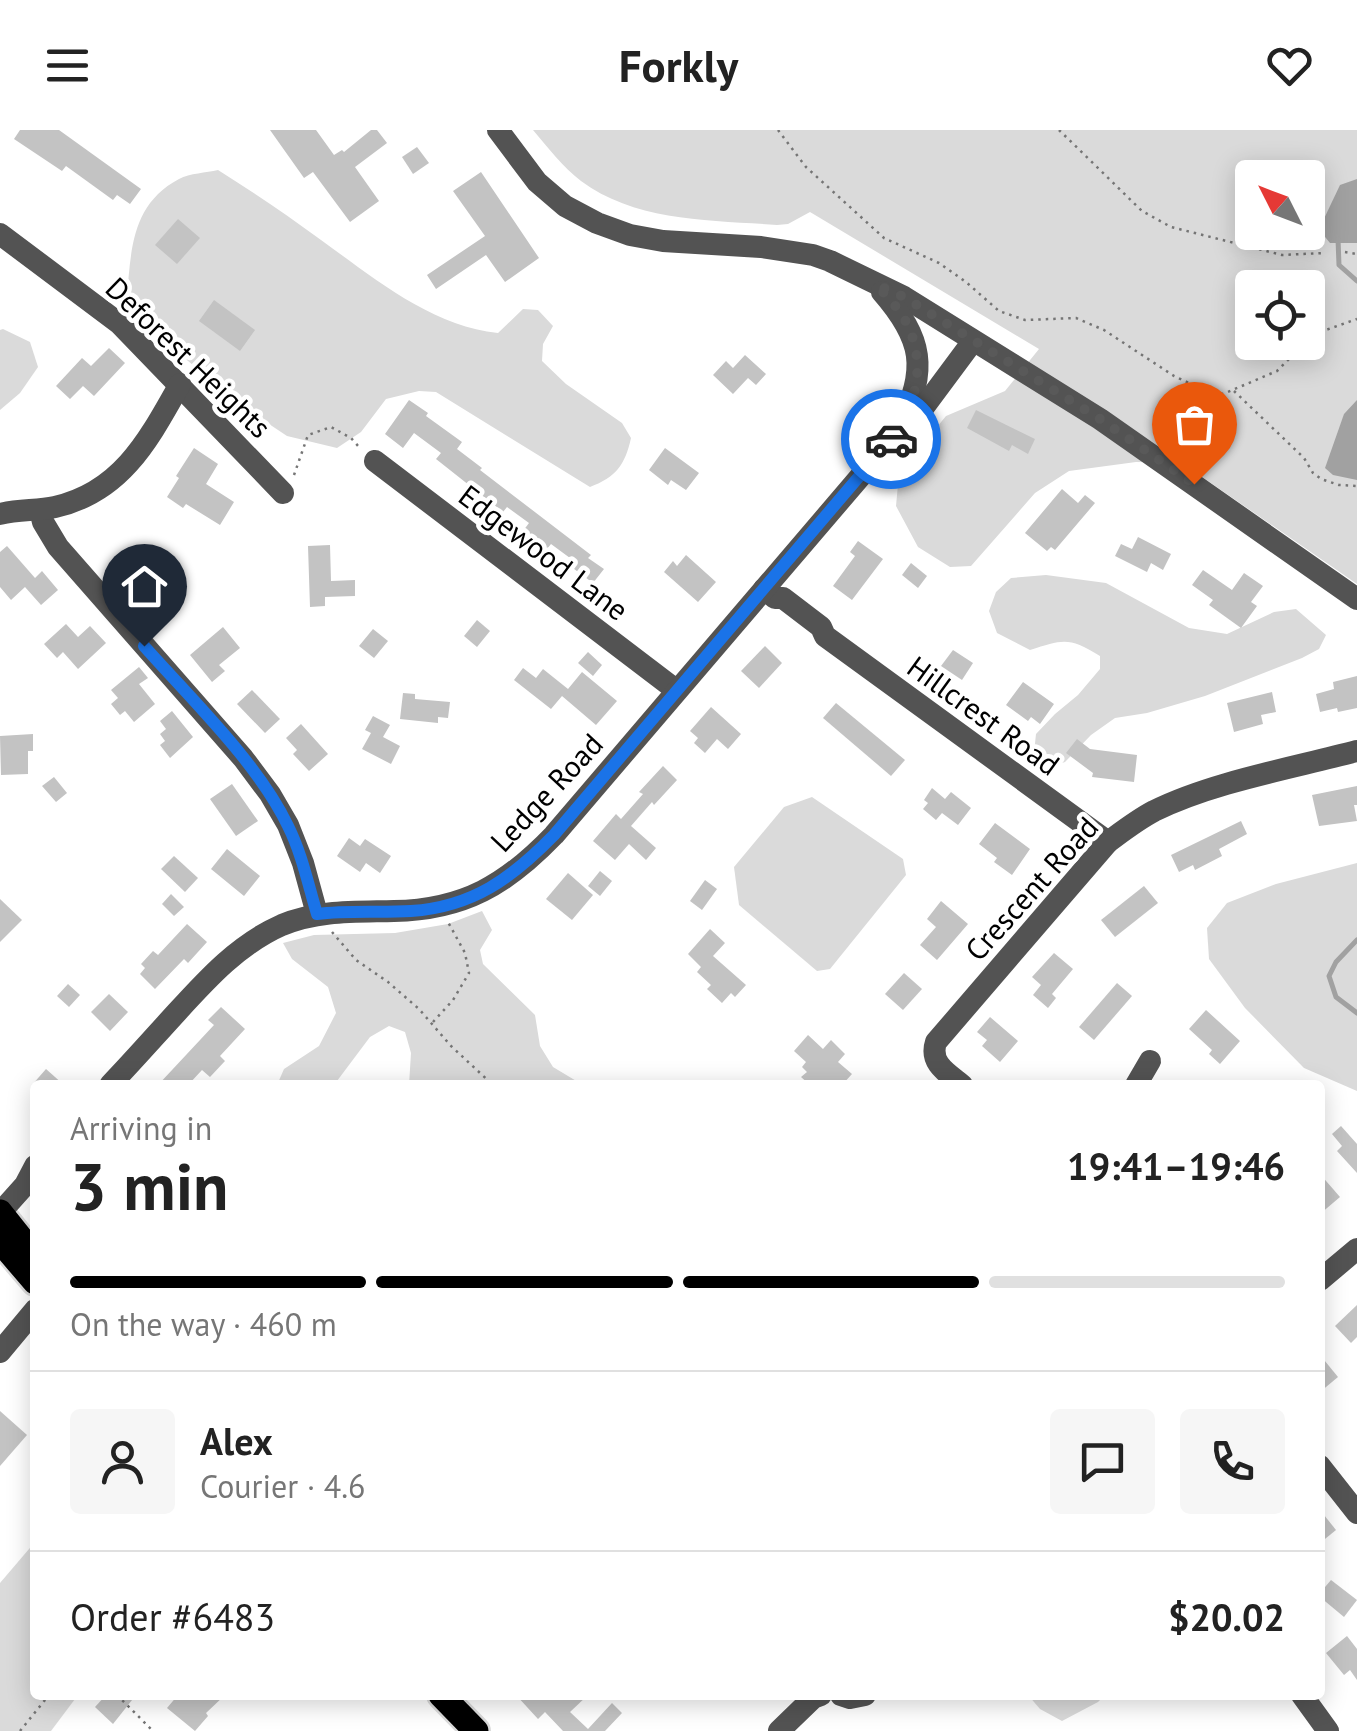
<!DOCTYPE html>
<meta charset="utf-8">
<style>
body{margin:0;font-family:"PT Sans",sans-serif;background:#f6f6f6;color:#222;height:100vh;display:flex;flex-direction:column;font-size:38px;white-space:nowrap}
*{box-sizing:border-box;margin:0}
p{font-size:32px;color:#767676}
.icon{flex:none;width:55px;height:55px;fill:none;stroke:currentColor;stroke-width:2;stroke-linecap:round;stroke-linejoin:round}
.map{position:relative;flex:1;overflow:hidden}
.panel{position:absolute;left:30px;top:950px;width:1295px;height:620px;display:flex;flex-direction:column;background:#fff;border-radius:10px;box-shadow:0 5px 25px #0003}
.panel>*{flex:none}
.needle{width:65px;rotate:312deg}
.controls{position:absolute;left:1235px;top:30px;display:grid;gap:20px}
.controls a{display:grid;place-items:center;width:90px;height:90px;border-radius:10px;background:#fff;box-shadow:0 5px 25px #0003;font-size:50px}
.pin{position:absolute;display:grid;place-items:center;width:85px;height:85px;color:#fff;margin:-102px -42px;border-radius:50% 50% 50% 0;rotate:-45deg;box-shadow:0 0 10px #0007}
.pin .icon{rotate:45deg}
.courier{position:absolute;display:grid;place-items:center;width:100px;height:100px;margin:-50px;border:8px solid #1a73e8;border-radius:50%;background:#fff;color:#222;box-shadow:0 2px 12px #0007}
.summary em{font-style:normal;font-weight:800}
.summary div{display:flex;flex-direction:column-reverse}
.summary{display:flex;align-items:center;justify-content:space-between;height:170px;padding:0 40px}
h1{font-size:65px;font-weight:800;line-height:75px}
.bar{display:grid;grid-template-columns:repeat(4,1fr);gap:15px 10px;align-content:center;height:120px;padding:0 40px}
.bar i{height:12px;border-radius:8px;background:#e0e0e0}
.bar .current{background:#000}
.bar p{grid-column:span 4}
.line{display:flex;align-items:center;gap:25px;padding:0 40px;border-top:2px solid #e0e0e0}
.line div{flex:1}
.round{display:grid;place-items:center;flex:none;width:105px;height:105px;border-radius:10px;background:#f6f6f6}
header{display:flex;justify-content:space-between;align-items:center;height:130px;padding:0 40px;background:#fff;font-size:45px;font-weight:800}
.map>svg:first-child{display:block}
.green{fill:#dadada;fill-rule:evenodd}
.water{fill:#a1a1a1}
.lines{fill:none;stroke-linecap:round;stroke-linejoin:round}
.stream{stroke:#a1a1a1;stroke-width:5}
.building{fill:#c3c3c3}
.major-casing{stroke:#dbdbdb;stroke-width:30}
.path{stroke:#757575;stroke-width:2.5;stroke-dasharray:2.5 5;stroke-linecap:butt}
.minor{stroke:#535353;stroke-width:22}
.major{stroke:#000;stroke-width:25}
.done{stroke:#595959;stroke-width:10;stroke-dasharray:0 18}
.route{stroke:#1a73e8;stroke-width:12}
.labels{text-anchor:middle;dominant-baseline:central;stroke-width:9;stroke-linejoin:round;paint-order:stroke}
.street-label{font-size:30px;fill:#000;stroke:#fff}
</style>
<header><svg class="icon" aria-label="menu" viewBox="0 0 24 24"><path d="M4 6h16M4 12h16M4 18h16"/></svg>Forkly<svg class="icon" aria-label="heart" viewBox="0 0 24 24"><path d="M12 20l-8-8c-3-5 5-10 8-4 3-6 11-1 8 4z"/></svg></header>
<div class="map">
<svg width="1357" height="1601" viewBox="0 0 1357 1601">
<rect width="100%" height="100%" fill="#fff"/>
<g class="green">
<path d="M 533,0 L 1357,0 L 1357,454 L 1182,333 L 1136,332 L 1069,341 L 1035,363 L 971,436 L 950,437 L 918,417 L 896,376 L 899,344 L 946,286 L 1005,261 L 1039,219 L 810,82 L 788,94 L 777,95 C 711,90 636,92 581,51 C 563,37 548,18 533,0 ZM 1252,48 L 1308,48 L 1308,102 L 1252,102 ZM 1252,158 L 1308,158 L 1308,212 L 1252,212 Z"/>
<path d="M 218,40 C 253,62 287,85 321,110 C 374,148 431,196 498,203 L 523,179 L 538,180 L 553,196 L 543,214 L 542,231 L 566,254 L 622,293 L 631,308 C 625,335 616,347 590,357 L 436,262 L 419,261 L 386,269 L 361,302 L 337,318 L 287,306 L 245,278 L 182,226 L 127,166 C 131,119 132,74 179,49 C 190,43 206,43 218,40 Z"/>
<polygon points="3,199 30,212 38,237 20,263 0,280 0,200"/>
<path d="M 1046,445 L 1106,453 L 1189,498 L 1227,504 L 1274,482 L 1296,479 L 1326,505 L 1319,519 L 1302,528 L 1205,566 L 1147,583 L 1115,588 L 1091,605 L 1065,632 L 1047,638 L 1034,623 L 1036,604 L 1055,584 L 1078,565 L 1100,539 L 1100,526 C 1069,507 1064,509 1030,520 L 997,503 L 989,481 L 996,462 L 1011,448 Z"/>
<polygon points="812,667 903,729 906,745 830,839 817,841 739,775 734,737 784,677"/>
<polygon points="1357,733 1357,961 1304,938 1245,878 1209,829 1207,798 1227,773 1276,754"/>
<polygon points="482,781 492,800 480,820 483,834 535,885 540,916 553,937 583,955 409,955 411,923 405,902 389,896 370,907 334,955 277,955 284,939 319,916 336,883 328,857 292,829 283,813 314,805 395,803 448,794"/>
<polygon points="35,1412 35,1565 78,1565 51,1601 0,1601 0,1453"/>
<polygon points="1028,1565 1105,1565 1098,1572 1062,1591 1040,1579"/>
</g>
<g class="water">
<polygon points="1357,49 1357,113 1330,113 1321,102 1321,95 1340,55"/>
<polygon points="1357,270 1357,350 1333,345 1325,338 1344,284"/>
</g>
<g class="lines">
<g class="stream">
<polyline points="1338,109 1339,135 1357,151"/>
<polyline points="1357,810 1336,832 1329,846 1336,867 1357,883"/>
</g>
</g>
<g class="building">
<polygon points="20,0 59,0 141,59 130,74 117,65 113,70 66,36 62,41 14,9"/>
<polygon points="270,0 316,0 334,25 342,20 344,22 371,0 377,0 387,13 355,37 379,71 350,92 313,42 304,48"/>
<polygon points="417,17 429,33 413,44 402,27"/>
<polygon points="481,42 539,128 505,152 486,125 436,159 427,145 485,106 453,61"/>
<polygon points="178,89 200,108 177,134 155,115"/>
<polygon points="214,170 255,200 240,221 199,191"/>
<polygon points="109,218 125,233 94,266 83,256 70,269 56,256 82,228 91,236"/>
<polygon points="745,225 766,244 756,255 748,248 733,264 713,245 726,231 733,238"/>
<polygon points="409,270 428,283 426,286 462,312 457,319 482,338 480,340 591,425 588,428 604,439 593,453 566,433 570,428 551,414 547,419 523,401 529,393 507,377 503,382 436,329 441,323 414,303 403,318 385,304"/>
<polygon points="976,280 1035,309 1028,324 1012,315 1009,321 967,298"/>
<polygon points="194,318 218,334 206,354 234,372 220,395 186,374 183,378 167,367 179,348 176,346"/>
<polygon points="665,318 699,343 686,360 671,350 668,355 649,340"/>
<polygon points="1062,359 1078,373 1085,365 1095,373 1055,420 1051,417 1047,421 1025,403"/>
<polygon points="1138,407 1171,424 1163,440 1151,433 1147,442 1115,426 1121,414 1132,419"/>
<polygon points="858,411 883,429 852,470 833,456 855,426 850,422"/>
<polygon points="330,415 331,451 355,450 355,466 325,467 325,476 310,477 308,416"/>
<polygon points="7,416 35,448 42,441 58,460 41,475 25,457 11,470 0,457 0,422"/>
<polygon points="686,425 716,452 698,472 664,442 673,431 677,436"/>
<polygon points="911,433 927,446 918,458 902,445"/>
<polygon points="1203,440 1232,460 1244,443 1263,456 1251,472 1257,476 1241,498 1209,475 1213,470 1192,455"/>
<polygon points="477,490 490,501 477,517 464,506"/>
<polygon points="66,494 78,507 90,496 106,513 78,539 63,522 57,528 44,514"/>
<polygon points="223,497 240,518 219,535 225,541 212,552 190,525"/>
<polygon points="373,499 388,511 374,528 359,516"/>
<polygon points="765,516 782,533 759,558 741,541"/>
<polygon points="953,520 973,533 962,550 941,536"/>
<polygon points="588,522 602,535 593,546 578,533"/>
<polygon points="139,537 148,548 139,554 155,574 134,592 125,581 120,585 111,574 118,568 111,560"/>
<polygon points="523,538 536,548 543,539 568,559 582,542 617,571 596,595 562,566 551,579 514,550"/>
<polygon points="1357,546 1357,578 1338,582 1337,578 1320,582 1316,564 1334,559 1333,552"/>
<polygon points="1023,552 1054,574 1040,594 1031,587 1028,591 1006,575"/>
<polygon points="252,560 280,589 265,603 237,574"/>
<polygon points="1272,562 1276,582 1261,585 1263,594 1234,602 1227,573"/>
<polygon points="403,563 415,564 415,569 450,572 448,588 438,587 438,593 400,589"/>
<polygon points="836,573 905,630 891,646 823,588"/>
<polygon points="711,577 741,604 728,619 717,609 705,623 694,613 698,608 690,601"/>
<polygon points="172,581 193,607 170,628 160,615 165,611 160,604 166,599 160,591"/>
<polygon points="373,586 390,595 383,607 400,616 391,634 362,619 371,603 365,600"/>
<polygon points="301,594 328,624 309,641 293,624 297,620 286,608"/>
<polygon points="33,604 33,621 28,621 28,644 1,645 0,606"/>
<polygon points="1077,609 1090,619 1137,625 1134,652 1092,647 1093,643 1066,623"/>
<polygon points="663,636 677,650 654,675 652,672 631,696 656,718 646,730 629,714 615,730 593,711 616,684 621,689 643,664 639,662"/>
<polygon points="54,647 67,663 56,672 42,656"/>
<polygon points="232,654 258,691 236,706 210,669"/>
<polygon points="1357,656 1357,675 1354,675 1357,691 1319,696 1312,665"/>
<polygon points="932,658 945,669 951,662 971,678 958,695 942,683 936,690 923,679 928,673 924,670"/>
<polygon points="1241,691 1247,704 1219,719 1222,726 1195,740 1193,735 1179,742 1171,725"/>
<polygon points="995,693 1030,719 1012,745 994,732 997,728 979,714"/>
<polygon points="349,708 360,716 365,709 391,726 380,743 366,733 360,742 337,726"/>
<polygon points="227,719 260,746 244,766 211,739"/>
<polygon points="174,726 198,748 185,762 161,739"/>
<polygon points="600,741 612,751 600,766 588,756"/>
<polygon points="568,743 593,765 572,790 546,769"/>
<polygon points="705,750 717,759 702,780 690,771"/>
<polygon points="1144,756 1158,773 1115,807 1101,790"/>
<polygon points="171,764 184,777 174,786 162,774"/>
<polygon points="0,769 22,790 0,812"/>
<polygon points="941,771 968,794 937,830 920,815 936,797 927,789"/>
<polygon points="187,794 207,812 188,833 184,829 155,859 140,844 145,838 141,834 153,821 158,825"/>
<polygon points="710,799 725,813 713,826 746,855 735,867 731,863 722,873 707,859 711,855 697,842 701,837 688,824"/>
<polygon points="1054,823 1073,839 1052,864 1056,868 1048,878 1033,865 1041,855 1032,847"/>
<polygon points="904,843 922,859 903,880 885,864"/>
<polygon points="1117,853 1132,866 1094,910 1079,897"/>
<polygon points="68,854 80,865 69,877 57,866"/>
<polygon points="109,864 128,882 110,901 91,882"/>
<polygon points="221,877 245,899 220,926 225,931 210,947 202,940 188,955 158,955 214,895 208,890"/>
<polygon points="1206,880 1240,911 1220,934 1209,924 1212,920 1189,899"/>
<polygon points="990,887 1018,911 1000,932 982,916 987,910 977,902"/>
<polygon points="808,905 823,919 831,910 845,924 838,932 852,944 842,955 810,955 801,947 807,942 802,937 806,932 794,921"/>
<polygon points="46,939 64,955 32,955"/>
<polygon points="1341,996 1357,1014 1357,1043 1337,1021 1342,1016 1332,1004"/>
<polygon points="1320,1044 1340,1067 1320,1084"/>
<polygon points="1357,1175 1357,1207 1351,1213 1335,1196"/>
<polygon points="1320,1225 1338,1247 1320,1262"/>
<polygon points="0,1281 27,1305 0,1336"/>
<polygon points="1320,1380 1336,1400 1320,1413"/>
<polygon points="1331,1450 1357,1470 1344,1487 1320,1467 1320,1463"/>
<polygon points="1347,1506 1357,1519 1357,1550 1350,1540 1344,1545 1326,1523"/>
<polygon points="106,1565 136,1565 113,1594 95,1577"/>
<polygon points="178,1565 225,1565 206,1583 208,1586 195,1601 167,1578"/>
<polygon points="516,1565 588,1565 570,1582 588,1599 612,1573 622,1583 605,1601 563,1601 545,1582 538,1589"/>
</g>
<g class="lines">
<g class="major-casing">
<g id="major">
<polyline points="0,1082 35,1126"/>
<polyline points="0,1111 35,1152"/>
<polyline points="441,1565 476,1601"/>
</g>
</g>
<g class="path">
<polyline points="778,0 806,37 884,108 939,133 966,152 999,181 1025,190 1076,188 1104,200 1174,246 1204,260 1223,264 1277,241 1306,212"/>
<polyline points="1059,0 1142,81 1171,97 1282,125 1324,123"/>
<polyline points="1345,122 1357,124"/>
<polyline points="1308,211 1326,200 1357,189"/>
<polyline points="1234,261 1304,328 1313,343 1321,349 1339,355 1357,356"/>
<polyline points="294,345 308,305 331,297 351,308 359,317"/>
<polyline points="332,802 356,830 388,852 419,879 451,916 493,955"/>
<polyline points="433,892 453,870 469,843 465,823 448,792"/>
<polyline points="117,1565 153,1601"/>
<polyline points="20,1601 49,1565"/>
</g>
<g class="minor">
<polyline points="498,0 537,52 565,76 597,93 630,105 663,111 761,117 813,125 830,131 904,167 1100,289 1357,469"/>
<polyline points="0,104 120,194 283,363"/>
<path d="M 882,162 C 923,209 928,239 900,296"/>
<polyline points="375,331 676,560"/>
<polyline points="40,380 43,392 58,417 243,628 270,664 288,695 303,733 317,784"/>
<path d="M 0,384 C 18,379 37,381 55,377 C 122,362 149,309 180,254"/>
<polyline points="764,459 775,468 783,468 821,497 825,506 1108,712"/>
<path d="M 110,955 C 133,931 155,906 177,882 C 208,848 239,814 282,795 C 319,780 355,782 394,781 C 464,780 507,754 554,705 L 895,306 L 918,285 L 973,211"/>
<path d="M 962,955 C 947,943 929,933 936,912 L 1108,712 C 1123,701 1137,690 1154,681 C 1212,652 1293,638 1357,621"/>
<polyline points="1136,955 1150,931"/>
<polyline points="0,1083 25,1055 35,1036"/>
<polyline points="1320,1150 1357,1119"/>
<polyline points="0,1222 35,1180"/>
<polyline points="1320,1336 1357,1383"/>
<polyline points="841,1565 850,1568 865,1565"/>
<polyline points="1302,1565 1328,1601"/>
<polyline points="779,1601 813,1568 821,1565"/>
</g>
<use href="#major" class="major"/>
</g>
<g class="lines">
<path class="done" d="M 891,309 C 917,273 927,233 906,192 C 899,178 887,167 877,155 L 904,167 L 1100,289 L 1194,354"/>
<path class="route" d="M 144,516 C 191,569 258,633 288,696 C 302,724 308,754 317,784 C 349,780 380,783 411,781 C 473,777 512,748 554,705 L 891,309"/>
</g>
<g class="labels">
<g class="street-label">
<text transform="translate(189 227) rotate(44)">Deforest Heights</text>
<text transform="translate(544 422) rotate(37)">Edgewood Lane</text>
<text transform="translate(984 585) rotate(36)">Hillcrest Road</text>
<text transform="translate(546 662) rotate(-47)">Ledge Road</text>
<text transform="translate(1031 758) rotate(-48)">Crescent Road</text>
</g>
</g>
</svg>
<div class="controls">
<a><svg class="needle" viewBox="-14 -14 28 28"><path d="M0-13l5 13h-10z" fill="#e53935"/><path d="M0 13l5-13h-10z" fill="#767676"/></svg></a>
<a><svg class="icon" aria-label="locate" viewBox="0 0 24 24"><circle cx="12" cy="12" r="6"/><path d="M12 2v4M12 18v4M2 12h4M18 12h4"/></svg></a>
</div>
<div class="pin" style="left:1194px;top:354px;background:#ea580c"><svg class="icon" aria-label="bag" viewBox="0 0 24 24"><path d="M5 8h14l-1 12H6zM9 8a3 3 0 0 1 6 0"/></svg></div>
<div class="pin" style="left:144px;top:516px;background:#1f2937"><svg class="icon" aria-label="home" viewBox="0 0 24 24"><path d="M3 11l9-7 9 7M6 9v11h12V9"/></svg></div>
<div class="courier" style="left:891px;top:309px"><svg class="icon" aria-label="car" viewBox="0 0 24 24"><path d="M5 17H2v-5l4-1 3-4h7l3 4 3 1v5h-3M9 17h6M6 11h13"/><circle cx="7" cy="17" r="2"/><circle cx="17" cy="17" r="2"/></svg></div>
<section class="panel">
<div class="summary"><div><h1>3 min</h1><p>Arriving in</p></div><em>19:41–19:46</em></div>
<div class="bar"><i class="current"></i><i class="current"></i><i class="current"></i><i></i><p>On the way · 460 m</p></div>
<div class="line" style="height:180px"><a class="round"><svg class="icon" aria-label="person" viewBox="0 0 24 24"><circle cx="12" cy="8" r="4"/><path d="M4 21q1-7 8-7t8 7"/></svg></a><div><b>Alex</b><p>Courier · 4.6</p></div><a class="round"><svg class="icon" aria-label="chat" viewBox="0 0 24 24"><path d="M4 5h16v11H9l-5 4z"/></svg></a><a class="round"><svg class="icon" aria-label="phone" viewBox="0 0 24 24"><path d="M5 4h4l2 5-3 2q2 4 5 5l2-3 5 2v4C11 20 4 13 5 4z"/></svg></a></div>
<div class="line" style="height:130px"><div>Order #6483</div><b>$20.02</b></div>
</section>
</div>
